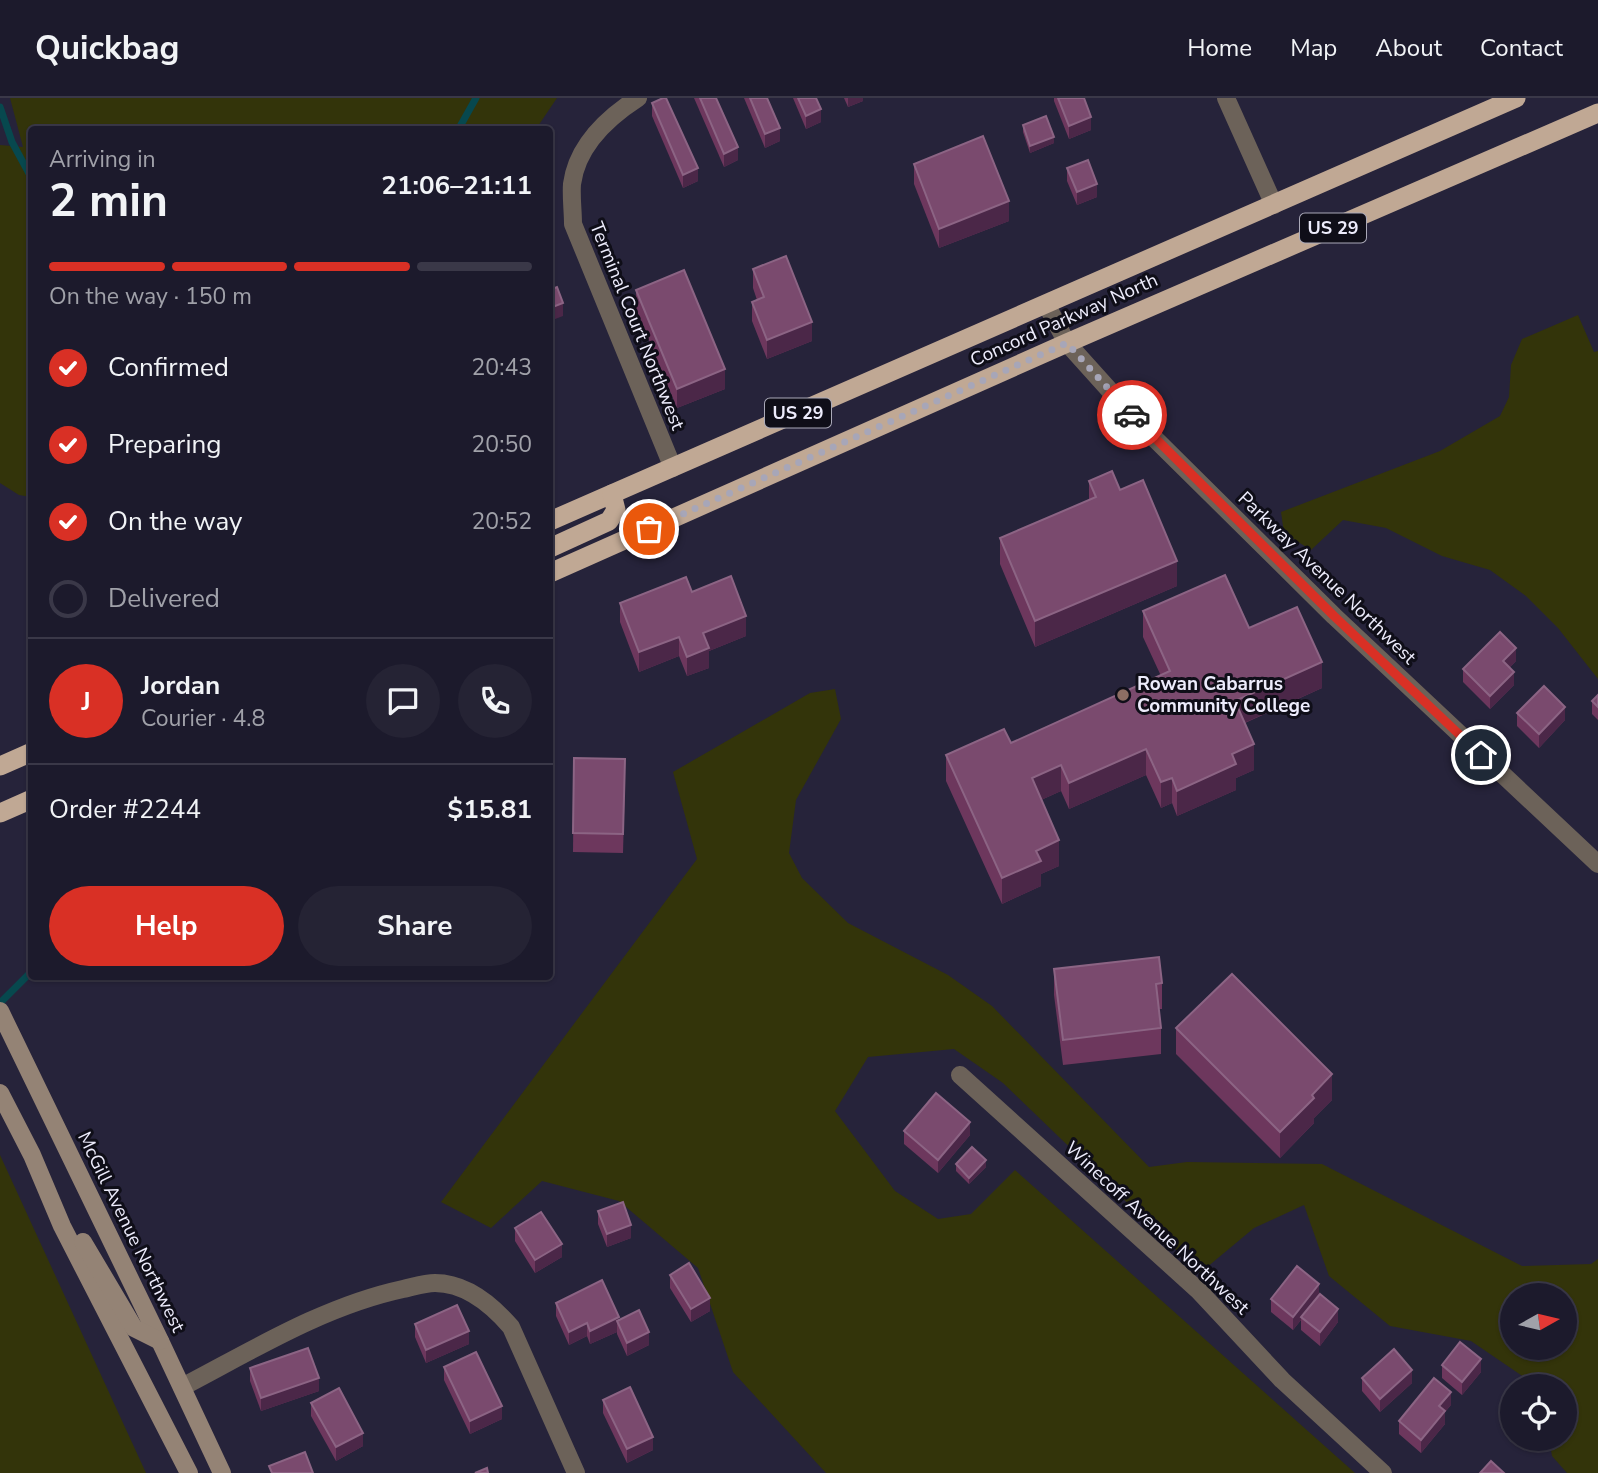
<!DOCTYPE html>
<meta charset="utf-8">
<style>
body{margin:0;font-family:"Nunito Sans",sans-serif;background:#252334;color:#f1f3f6;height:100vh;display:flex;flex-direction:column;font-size:26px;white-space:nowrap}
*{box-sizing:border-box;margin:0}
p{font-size:23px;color:#a0a1a9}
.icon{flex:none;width:38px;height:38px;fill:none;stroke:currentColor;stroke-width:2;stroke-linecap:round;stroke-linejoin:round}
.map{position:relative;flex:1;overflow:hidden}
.drawer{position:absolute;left:28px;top:28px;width:525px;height:854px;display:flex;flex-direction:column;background:#1c1a2c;border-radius:7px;box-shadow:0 2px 5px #0004,0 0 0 2px #3a3848}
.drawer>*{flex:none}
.needle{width:46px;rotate:82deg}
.fabs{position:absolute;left:1500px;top:1185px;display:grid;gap:14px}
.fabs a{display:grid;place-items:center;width:77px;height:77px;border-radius:50%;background:#1c1a2c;box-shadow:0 2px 5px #0004,0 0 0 2px #3a3848;font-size:35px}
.pin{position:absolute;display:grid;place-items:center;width:60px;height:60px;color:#fff;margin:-30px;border:4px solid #fff;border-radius:50%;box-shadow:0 2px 7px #0007}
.courier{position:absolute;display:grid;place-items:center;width:70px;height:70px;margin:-35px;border:5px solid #d93025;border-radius:50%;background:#fff;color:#222;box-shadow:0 2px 9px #0007}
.overview em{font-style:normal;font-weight:700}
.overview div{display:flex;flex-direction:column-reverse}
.overview{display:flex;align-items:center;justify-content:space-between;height:119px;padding:0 21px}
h1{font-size:46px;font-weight:700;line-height:52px}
.bar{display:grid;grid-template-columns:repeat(4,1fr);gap:10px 7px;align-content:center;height:84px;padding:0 21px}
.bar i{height:9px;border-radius:5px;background:#3a3848}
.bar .on{background:#d93025}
.bar p{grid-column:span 4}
.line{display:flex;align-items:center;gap:18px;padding:0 21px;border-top:2px solid #3a3848}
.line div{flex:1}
.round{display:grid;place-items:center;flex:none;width:74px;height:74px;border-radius:37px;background:#252334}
ol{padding:0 21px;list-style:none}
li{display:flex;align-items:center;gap:21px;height:77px}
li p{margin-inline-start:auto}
li .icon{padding:7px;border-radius:50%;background:#d93025;color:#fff;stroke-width:4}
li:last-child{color:#a0a1a9}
li i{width:38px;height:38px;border:4px solid #3a3848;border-radius:50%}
.action{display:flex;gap:14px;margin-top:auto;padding:14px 21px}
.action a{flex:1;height:80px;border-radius:42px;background:#d93025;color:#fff;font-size:28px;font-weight:700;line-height:80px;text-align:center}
.action a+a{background:#252334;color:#f1f3f6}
header{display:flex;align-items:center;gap:42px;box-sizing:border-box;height:98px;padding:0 35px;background:#1c1a2c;border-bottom:2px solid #3a3848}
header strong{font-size:33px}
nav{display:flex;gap:38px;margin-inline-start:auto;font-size:24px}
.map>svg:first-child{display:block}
.green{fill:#33340a;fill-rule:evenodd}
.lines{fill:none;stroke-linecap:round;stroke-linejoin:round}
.stream{stroke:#07484e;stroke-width:7}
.minor{stroke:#6c6259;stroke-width:18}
.secondary{stroke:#948375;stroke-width:18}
.trunk{stroke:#c0a894;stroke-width:19}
.wall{fill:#6d375d}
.shaded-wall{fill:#4b2748}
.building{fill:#7a4a6e;stroke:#8c6484;stroke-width:2}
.done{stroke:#a7a6b8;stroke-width:7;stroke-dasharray:0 12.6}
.route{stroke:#d93025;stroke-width:9}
.education-dot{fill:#8d6e63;stroke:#0f0e18;stroke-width:2.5}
.labels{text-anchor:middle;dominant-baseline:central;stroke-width:6;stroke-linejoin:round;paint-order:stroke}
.shield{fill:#0f0e18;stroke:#aaa9b8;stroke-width:2}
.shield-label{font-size:18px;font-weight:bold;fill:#edecfc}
.street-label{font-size:19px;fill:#edecfc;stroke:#0f0e18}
.poi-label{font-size:19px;font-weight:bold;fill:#edecfc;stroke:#0f0e18;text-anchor:start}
</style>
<header>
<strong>Quickbag</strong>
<nav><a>Home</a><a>Map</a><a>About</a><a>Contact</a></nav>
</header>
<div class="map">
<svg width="1598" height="1375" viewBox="0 0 1598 1375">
<rect width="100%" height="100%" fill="#26233a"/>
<g class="green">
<polygon points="10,0 557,0 536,31 32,32 31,399 19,397 0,385 0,47 23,49"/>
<polygon points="1578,217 1594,254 1598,253 1598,581 1558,530 1526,498 1490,472 1442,458 1386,430 1343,422 1311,452 1284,435 1281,414 1440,353 1500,318 1509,299 1511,267 1522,241"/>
<path d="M 835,591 L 841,621 L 796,702 L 789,755 L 802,780 L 848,825 L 948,877 L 992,908 L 1149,1069 L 1187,1064 L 1322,1066 L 1522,1168 L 1591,1166 L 1598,1161 L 1598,1375 L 1567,1375 L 1552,1358 L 1549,1341 L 1564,1340 L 1564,1288 L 1537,1288 L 1471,1243 L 1390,1228 L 1329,1178 L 1304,1107 L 1254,1130 L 1200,1175 L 1003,985 L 954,951 L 868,959 L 835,1013 L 895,1093 L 938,1121 L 971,1116 L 1015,1072 L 1355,1375 L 826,1375 L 733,1274 L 698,1170 L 619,1103 L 542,1083 L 491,1130 L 441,1104 L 697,761 L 673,674 L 810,595 ZM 1512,1197 L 1564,1197 L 1564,1250 L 1512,1250 Z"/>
<polygon points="0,1057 146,1375 0,1375"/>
</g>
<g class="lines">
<g class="stream">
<polyline points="0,9 12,44 32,81"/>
<polyline points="458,32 476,0"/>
<polyline points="0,905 32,873"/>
</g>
<g class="minor">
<path d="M 638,0 C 607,20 577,48 572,86 C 571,99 573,113 573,126 L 673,370"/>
<polyline points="1226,0 1274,107"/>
<polyline points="1046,206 1067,245 1139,325 1334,518 1598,766"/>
<polyline points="960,977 1199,1193 1282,1282 1383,1375"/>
<path d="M 182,1289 C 253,1252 324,1208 403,1191 C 413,1189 424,1185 435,1185 C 466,1185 492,1207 511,1229 L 576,1375"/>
</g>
<g class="secondary">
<polyline points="0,913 160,1243 222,1375"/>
<polyline points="0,995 32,1057 62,1128 189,1375"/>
<polyline points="83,1144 134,1230 160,1243"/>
</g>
<g class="trunk">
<polyline points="550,423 1516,0"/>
<polyline points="550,450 609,423 616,412 612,396"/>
<polyline points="550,475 1067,245 1598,15"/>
<polyline points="0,668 32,654"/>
<polyline points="0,715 32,701"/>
</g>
</g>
<g class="wall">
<polygon points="694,0 716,0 738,62 724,69"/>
<polygon points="744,0 767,0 780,43 765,50"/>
<polygon points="793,0 816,0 821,24 806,31"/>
<polygon points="844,0 863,0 863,3 848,9"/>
<polygon points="1054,0 1084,0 1091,32 1069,41 1054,3"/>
<polygon points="652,5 698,83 683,90 652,18"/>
<polygon points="1023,27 1054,45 1030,55 1023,34"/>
<polygon points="914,66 1009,123 939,150 914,86"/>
<polygon points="1067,70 1097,99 1077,107 1067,83"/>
<polygon points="753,171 812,243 767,261 752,223 752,204 757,202 753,190"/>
<polygon points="636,192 725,291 677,310 636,211"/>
<polygon points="1089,383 1120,392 1177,488 1035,549 1000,466 1000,440 1089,402"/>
<polygon points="692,494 746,538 709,553 709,570 687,578 679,558 639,574 620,524 620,505"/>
<polygon points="1143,513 1249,530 1322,590 1245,625 1254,672 1236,680 1236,692 1177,718 1172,705 1161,710 1146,677 1069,711 1061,693 1041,702 1059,768 1041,776 1041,788 1002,806 946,683 946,657 1011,645 1161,578 1143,539"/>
<polygon points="1516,563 1509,570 1514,587 1490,611 1463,584 1463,571"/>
<polygon points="1598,597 1598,622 1592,616 1592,603"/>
<polygon points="1517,615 1565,622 1539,650 1517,628"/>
<polygon points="574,660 625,681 623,755 573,754"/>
<polygon points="1054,871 1162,885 1162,911 1159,911 1161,930 1161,956 1063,967 1054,897"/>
<polygon points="1176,930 1332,1002 1314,1020 1314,1025 1280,1060 1176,956"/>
<polygon points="904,1033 970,1037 938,1075 904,1046"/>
<polygon points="956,1066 986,1069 969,1086 956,1073"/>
<polygon points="598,1113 631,1140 607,1149 598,1126"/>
<polygon points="515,1130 562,1159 535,1175 515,1143"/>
<polygon points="670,1177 710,1213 691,1224 670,1190"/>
<polygon points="1319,1197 1338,1224 1320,1248 1301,1232 1301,1222 1293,1232 1271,1214 1271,1201"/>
<polygon points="556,1205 619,1221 649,1247 627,1258 617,1236 617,1234 590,1246 587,1238 569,1247 556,1218"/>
<polygon points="415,1226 469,1246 426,1265 415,1239"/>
<polygon points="1442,1267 1481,1274 1462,1297 1442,1280"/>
<polygon points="444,1269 502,1321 470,1336 444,1282"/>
<polygon points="250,1270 319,1293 261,1313 250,1283"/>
<polygon points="1362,1280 1412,1285 1380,1314 1362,1293"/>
<polygon points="603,1302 653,1352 627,1365 603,1315"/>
<polygon points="311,1305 363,1348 336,1363 311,1318"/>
<polygon points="1451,1307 1445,1314 1445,1326 1421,1355 1399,1336 1399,1323"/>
</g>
<g class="shaded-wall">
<polygon points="848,0 863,0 863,3 848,9"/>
<polygon points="821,11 821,24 806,31 806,18"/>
<polygon points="1091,19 1091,32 1069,41 1069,28"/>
<polygon points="780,30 780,43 765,50 765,36"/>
<polygon points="1054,39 1054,45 1030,55 1030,48"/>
<polygon points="738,49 738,62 724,69 724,56"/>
<polygon points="698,70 698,83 683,90 683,77"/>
<polygon points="1097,86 1097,99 1077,107 1077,94"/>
<polygon points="1009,103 1009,123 939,150 939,131"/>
<polygon points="563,205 563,218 550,223 550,210"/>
<polygon points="812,224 812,243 767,261 767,242"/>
<polygon points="725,271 725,291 677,310 677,291"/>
<polygon points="1177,463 1177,488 1035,549 1035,523"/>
<polygon points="746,518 746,538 709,553 709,570 687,578 687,559 703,535"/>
<polygon points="679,539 679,558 639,574 639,554"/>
<polygon points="1516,550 1516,563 1503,576 1503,563"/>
<polygon points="1322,564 1322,590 1235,629 1235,603"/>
<polygon points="1514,574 1514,587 1490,611 1490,598"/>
<polygon points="1565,609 1565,622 1539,650 1539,636"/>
<polygon points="1254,646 1254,672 1236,680 1236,692 1177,718 1177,693 1232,656"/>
<polygon points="1146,651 1146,677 1069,711 1069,685"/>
<polygon points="1061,667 1061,693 1032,706 1032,680"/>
<polygon points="1172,680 1172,705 1161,710 1161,684"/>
<polygon points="1059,742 1059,768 1041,776 1041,788 1002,806 1002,780 1036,753"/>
<polygon points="1332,976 1332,1002 1314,1020 1314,1025 1280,1060 1280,1034 1312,997"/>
<polygon points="970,1024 970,1037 938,1075 938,1062"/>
<polygon points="986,1062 986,1069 969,1086 969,1080"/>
<polygon points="631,1127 631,1140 607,1149 607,1136"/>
<polygon points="562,1146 562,1159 535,1175 535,1162"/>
<polygon points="1319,1186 1319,1199 1301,1219 1301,1222 1293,1232 1293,1219"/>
<polygon points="710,1200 710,1213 691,1224 691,1211"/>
<polygon points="1338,1211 1338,1224 1320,1248 1320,1234"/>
<polygon points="619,1219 619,1228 617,1223 617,1234 590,1246 590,1233"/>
<polygon points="587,1225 587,1238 569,1247 569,1234"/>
<polygon points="469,1233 469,1246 426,1265 426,1252"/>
<polygon points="649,1234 649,1247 627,1258 627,1245"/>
<polygon points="1481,1261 1481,1274 1462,1297 1462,1284"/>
<polygon points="1412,1272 1412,1285 1380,1314 1380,1301"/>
<polygon points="319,1280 319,1293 261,1313 261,1300"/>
<polygon points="1451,1294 1451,1307 1445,1314 1445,1326 1421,1355 1421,1342 1439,1308"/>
<polygon points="502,1308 502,1321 470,1336 470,1323"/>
<polygon points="363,1335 363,1348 336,1363 336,1349"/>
<polygon points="653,1339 653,1352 627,1365 627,1351"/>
</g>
<g class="building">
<polygon points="663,0 666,0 698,70 683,77 652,5"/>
<polygon points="700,0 716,0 738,49 724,56"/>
<polygon points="750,0 767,0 780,30 765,36"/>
<polygon points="798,0 816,0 821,11 806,18"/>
<polygon points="1058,0 1084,0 1091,19 1069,28"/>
<polygon points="1046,18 1054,39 1030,48 1023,27"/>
<polygon points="983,38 1009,103 939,131 914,66"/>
<polygon points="1088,62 1097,86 1077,94 1067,70"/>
<polygon points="786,158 812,224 767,242 752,204 764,199 753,171"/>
<polygon points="684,172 725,271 677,291 636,192"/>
<polygon points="557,189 563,205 550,210 550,192"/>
<polygon points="1112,373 1120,392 1143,382 1177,463 1035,523 1000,440 1096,399 1089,383"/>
<polygon points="1225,477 1249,530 1297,509 1322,564 1235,603 1254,646 1232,656 1236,666 1177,693 1172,680 1161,684 1146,651 1069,685 1061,667 1032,680 1059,742 1036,753 1041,763 1002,780 946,657 1004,631 1011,645 1170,573 1143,513"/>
<polygon points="731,478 746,518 703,535 709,550 687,559 679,539 639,554 620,505 686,479 692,494"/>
<polygon points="1500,534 1516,550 1503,563 1514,574 1490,598 1463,571"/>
<polygon points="1544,588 1565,609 1539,636 1517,615"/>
<polygon points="1598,597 1598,609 1592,603"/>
<polygon points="574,660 625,661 623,736 573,735"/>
<polygon points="1159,859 1162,885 1156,886 1161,930 1063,942 1054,871"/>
<polygon points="1232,876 1332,976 1312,997 1314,1000 1280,1034 1176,930"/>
<polygon points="936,995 970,1024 938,1062 904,1033"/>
<polygon points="972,1049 986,1062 969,1080 956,1066"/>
<polygon points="623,1104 631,1127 607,1136 598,1113"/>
<polygon points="541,1114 562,1146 535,1162 515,1130"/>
<polygon points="689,1165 710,1200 691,1211 670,1177"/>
<polygon points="1297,1168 1319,1186 1293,1219 1271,1201"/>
<polygon points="602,1182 619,1219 590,1233 587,1225 569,1234 556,1205"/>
<polygon points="1320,1196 1338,1211 1320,1234 1301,1219"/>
<polygon points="457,1207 469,1233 426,1252 415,1226"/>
<polygon points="639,1212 649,1234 627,1245 617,1223"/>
<polygon points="1460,1244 1481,1261 1462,1284 1442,1267"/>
<polygon points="308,1250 319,1280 261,1300 250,1270"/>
<polygon points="1394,1251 1412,1272 1380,1301 1362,1280"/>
<polygon points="476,1254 502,1308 470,1323 444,1269"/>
<polygon points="1434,1280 1451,1294 1439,1308 1445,1313 1421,1342 1399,1323"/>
<polygon points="630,1289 653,1339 627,1351 603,1302"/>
<polygon points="339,1290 363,1335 336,1349 311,1305"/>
<polygon points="305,1354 313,1375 272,1375 269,1368"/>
<polygon points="1491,1363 1504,1375 1480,1375"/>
<polygon points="487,1370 488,1375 475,1375"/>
</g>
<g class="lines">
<polyline class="done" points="649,431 1067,245 1132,317"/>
<polyline class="route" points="1132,317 1334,518 1481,657"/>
</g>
<circle class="education-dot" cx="1123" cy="597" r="7"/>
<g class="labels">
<g class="shield">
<rect x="1300" y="115.5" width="66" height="29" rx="5"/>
<rect x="765" y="300.5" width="66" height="29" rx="5"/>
</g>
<g class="shield-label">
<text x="1333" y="130">US 29</text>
<text x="798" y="315">US 29</text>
</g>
<g class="street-label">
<text transform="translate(1064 222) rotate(-24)">Concord Parkway North</text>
<text transform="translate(637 228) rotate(68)">Terminal Court Northwest</text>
<text transform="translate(1327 480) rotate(44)">Parkway Avenue Northwest</text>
<text transform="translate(1157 1130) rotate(43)">Winecoff Avenue Northwest</text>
<text transform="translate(131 1134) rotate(64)">McGill Avenue Northwest</text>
</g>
<g class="poi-label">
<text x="1137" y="586">Rowan Cabarrus<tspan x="1137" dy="22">Community College</tspan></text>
</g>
</g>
</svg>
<div class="fabs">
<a><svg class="needle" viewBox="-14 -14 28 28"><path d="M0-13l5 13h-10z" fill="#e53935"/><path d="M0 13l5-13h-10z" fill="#a0a1a9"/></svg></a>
<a><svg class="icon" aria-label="locate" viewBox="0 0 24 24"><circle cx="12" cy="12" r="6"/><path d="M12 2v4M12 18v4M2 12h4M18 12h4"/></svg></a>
</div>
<div class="pin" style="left:649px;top:431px;background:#ea580c"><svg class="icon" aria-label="bag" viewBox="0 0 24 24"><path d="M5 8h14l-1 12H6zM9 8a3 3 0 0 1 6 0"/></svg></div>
<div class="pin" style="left:1481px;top:657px;background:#1f2937"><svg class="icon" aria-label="home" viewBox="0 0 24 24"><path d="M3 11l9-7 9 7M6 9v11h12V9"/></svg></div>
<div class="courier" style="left:1132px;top:317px"><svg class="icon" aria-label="car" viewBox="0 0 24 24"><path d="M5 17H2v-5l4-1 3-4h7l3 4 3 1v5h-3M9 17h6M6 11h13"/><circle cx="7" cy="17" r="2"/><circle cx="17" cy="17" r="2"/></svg></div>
<section class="drawer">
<div class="overview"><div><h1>2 min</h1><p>Arriving in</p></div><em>21:06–21:11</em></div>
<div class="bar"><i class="on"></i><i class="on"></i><i class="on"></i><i></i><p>On the way · 150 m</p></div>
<ol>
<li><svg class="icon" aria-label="check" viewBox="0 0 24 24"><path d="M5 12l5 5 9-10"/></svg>Confirmed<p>20:43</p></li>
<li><svg class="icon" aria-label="check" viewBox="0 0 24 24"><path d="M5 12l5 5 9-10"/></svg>Preparing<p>20:50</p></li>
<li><svg class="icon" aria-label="check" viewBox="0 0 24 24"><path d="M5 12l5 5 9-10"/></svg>On the way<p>20:52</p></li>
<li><i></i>Delivered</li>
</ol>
<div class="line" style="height:126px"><b class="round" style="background:#d93025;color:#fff">J</b><div><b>Jordan</b><p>Courier · 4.8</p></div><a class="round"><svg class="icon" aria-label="chat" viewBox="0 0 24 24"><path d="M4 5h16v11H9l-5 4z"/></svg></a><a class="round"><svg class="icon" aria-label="phone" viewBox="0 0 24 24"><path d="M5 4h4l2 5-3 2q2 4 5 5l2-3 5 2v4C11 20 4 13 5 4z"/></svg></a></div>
<div class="line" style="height:91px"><div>Order #2244</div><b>$15.81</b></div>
<div class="action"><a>Help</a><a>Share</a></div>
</section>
</div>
